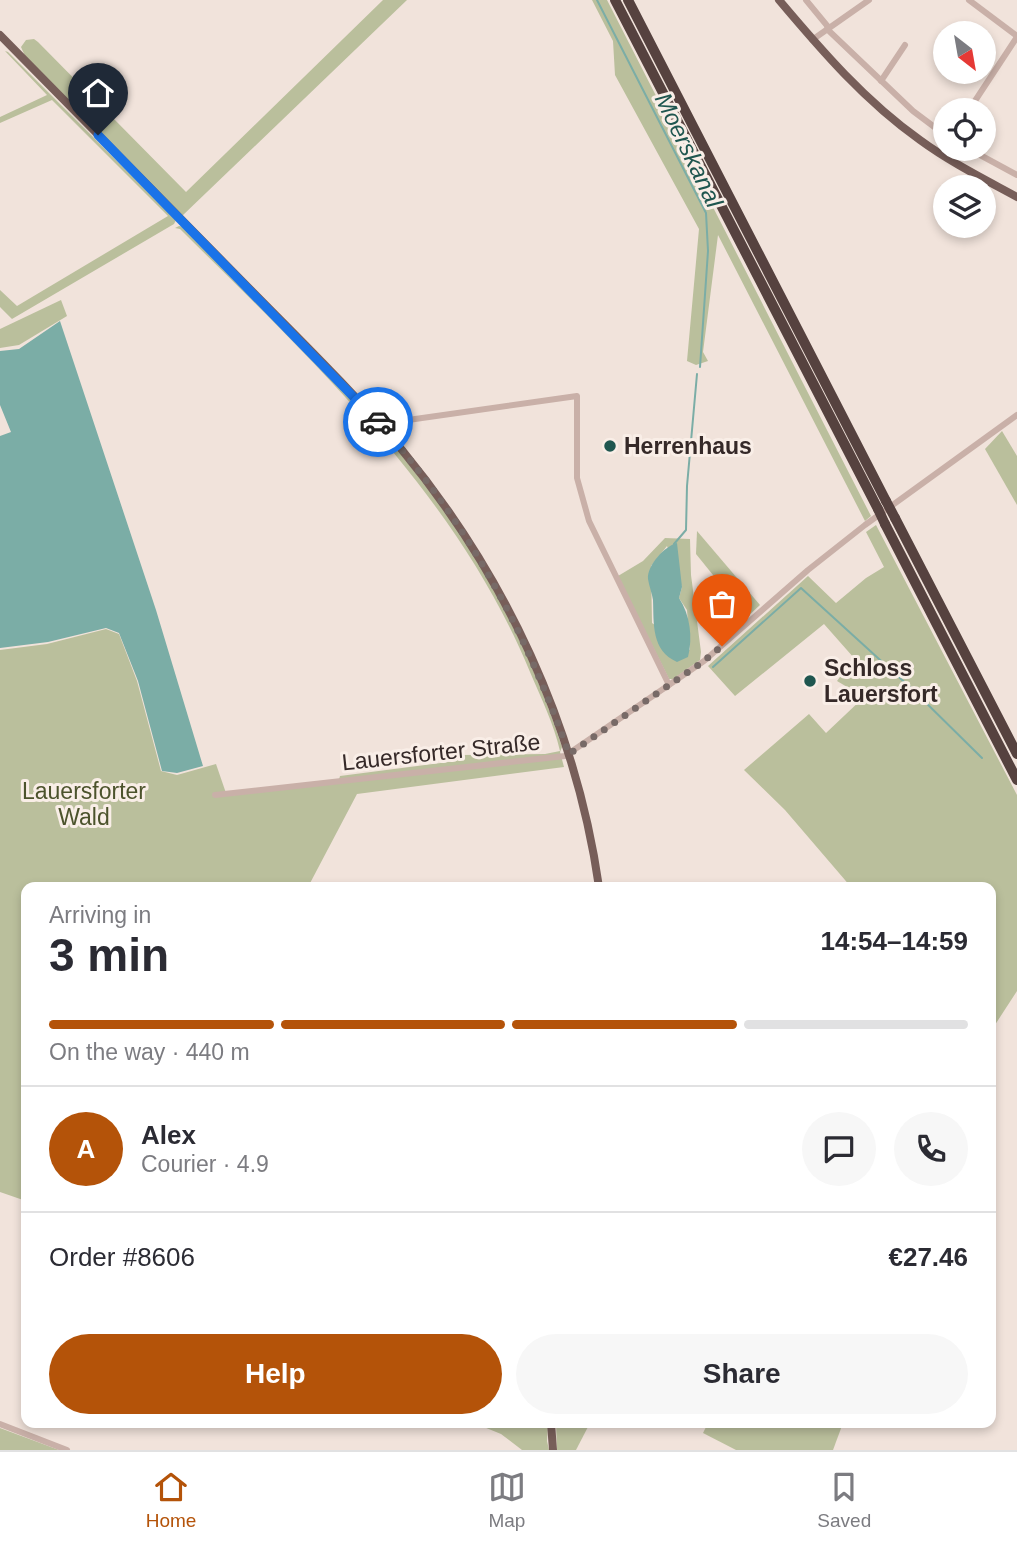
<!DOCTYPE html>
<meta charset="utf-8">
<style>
body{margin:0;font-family:Arial,sans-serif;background:#f7f7f7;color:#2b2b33;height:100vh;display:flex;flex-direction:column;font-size:26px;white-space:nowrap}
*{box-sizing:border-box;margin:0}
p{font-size:23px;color:#7c7c81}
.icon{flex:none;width:38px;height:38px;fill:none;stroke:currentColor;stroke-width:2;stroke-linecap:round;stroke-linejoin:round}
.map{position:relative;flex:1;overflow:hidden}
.details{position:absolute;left:21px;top:882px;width:975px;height:546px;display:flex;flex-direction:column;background:#fff;border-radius:14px;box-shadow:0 4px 10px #0003}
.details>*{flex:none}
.needle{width:46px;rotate:149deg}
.controls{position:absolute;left:933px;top:21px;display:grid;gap:14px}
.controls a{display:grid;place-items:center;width:63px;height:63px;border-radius:50%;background:#fff;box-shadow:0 4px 10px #0003;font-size:35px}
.pin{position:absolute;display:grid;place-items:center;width:60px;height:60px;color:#fff;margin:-72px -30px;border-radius:50% 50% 50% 0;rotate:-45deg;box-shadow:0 0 7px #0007}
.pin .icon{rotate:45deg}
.courier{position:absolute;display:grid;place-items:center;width:70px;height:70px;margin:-35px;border:5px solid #1a73e8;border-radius:50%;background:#fff;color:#222;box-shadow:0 2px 9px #0007}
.overview em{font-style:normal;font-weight:800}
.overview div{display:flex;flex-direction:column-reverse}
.overview{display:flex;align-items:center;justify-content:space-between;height:119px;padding:0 28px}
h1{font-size:46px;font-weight:800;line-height:52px}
.bar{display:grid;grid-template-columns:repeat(4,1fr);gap:10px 7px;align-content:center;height:84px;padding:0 28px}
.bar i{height:9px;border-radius:5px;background:#e1e1e2}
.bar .selected{background:#b45309}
.bar p{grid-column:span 4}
.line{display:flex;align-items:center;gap:18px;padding:0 28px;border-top:2px solid #e1e1e2}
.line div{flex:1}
.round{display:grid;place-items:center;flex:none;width:74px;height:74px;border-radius:37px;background:#f7f7f7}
.primary-button{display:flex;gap:14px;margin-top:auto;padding:14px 28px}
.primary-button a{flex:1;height:80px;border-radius:42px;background:#b45309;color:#fff;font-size:28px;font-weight:800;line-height:80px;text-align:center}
.primary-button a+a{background:#f7f7f7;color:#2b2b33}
.menu{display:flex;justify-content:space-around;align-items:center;height:98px;border-top:2px solid #e1e1e2;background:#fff;font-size:19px;color:#7c7c81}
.menu a{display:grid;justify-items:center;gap:4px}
.menu .selected{color:#b45309}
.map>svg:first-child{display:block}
.green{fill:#babf9c;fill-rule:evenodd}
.water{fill:#7bada6}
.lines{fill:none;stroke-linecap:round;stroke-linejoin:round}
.stream{stroke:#7bada6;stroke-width:2}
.minor{stroke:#c9b0a8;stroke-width:6}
.major{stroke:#775e59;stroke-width:8}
.highway{stroke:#56423f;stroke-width:10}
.highway-bridge{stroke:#56423f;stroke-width:10}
.done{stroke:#776a67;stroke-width:7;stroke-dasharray:0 12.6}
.route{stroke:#1a73e8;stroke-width:9}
.poi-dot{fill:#1f564f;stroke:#f9eee7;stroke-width:2.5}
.labels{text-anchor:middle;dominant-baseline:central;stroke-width:6;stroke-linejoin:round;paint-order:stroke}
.poi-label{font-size:23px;font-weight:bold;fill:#352928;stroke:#f9eee7;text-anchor:start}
.street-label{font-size:23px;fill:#352928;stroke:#f9eee7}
.park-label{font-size:23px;fill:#4c532c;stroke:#f9eee7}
.water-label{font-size:24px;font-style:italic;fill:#1f564f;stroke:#f9eee7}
</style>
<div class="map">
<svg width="1017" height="1450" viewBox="0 0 1017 1450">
<rect width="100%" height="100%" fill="#f1e3db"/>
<g class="green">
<polygon points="383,0 407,0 182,216 25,56 21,47 26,40 34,39 38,42 186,192"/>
<polygon points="592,0 607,0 871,516 865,521 718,235 703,352 708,361 696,365 687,361 699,229 615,75 613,41"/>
<polygon points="5,51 8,52 176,220 174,224 12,319 0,307 0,290 17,306 168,216 52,100 0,123 0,117 47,95"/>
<path d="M 179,226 L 185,227 C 268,312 357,394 428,488 C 487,567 532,654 562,747 L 560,752 L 564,767 L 357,794 L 308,887 L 26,887 L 26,1201 L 0,1192 L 0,650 L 47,644 L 106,629 L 119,634 L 137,681 L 161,771 L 177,775 L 216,764 L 227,796 L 338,783 L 340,776 L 456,761 L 462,755 L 545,754 L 560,751 C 554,724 541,698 530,672 C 457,495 314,362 180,229 L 175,228 Z"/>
<polygon points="61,300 67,316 19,345 0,348 0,329"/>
<polygon points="1002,431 1017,456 1017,505 985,449"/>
<polygon points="876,525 1017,795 1017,991 991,1031 991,999 994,991 990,989 990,887 851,887 785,810 744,770 809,714 826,733 864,697 837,681 854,658 824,624 735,696 708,666 808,576 836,603 866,578 884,567 866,532"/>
<polygon points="697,531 760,605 747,617 696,554"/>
<path d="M 665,538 L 690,539 L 691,575 L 701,652 L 700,660 L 673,679 L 669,679 L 618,576 L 643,561 ZM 667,546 L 682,587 L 679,598 L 687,610 L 690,650 L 652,623 L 651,566 Z"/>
<polygon points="474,1423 548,1423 547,1441 549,1450 522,1450 501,1434"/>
<polygon points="556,1423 590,1423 576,1450 557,1450"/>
<polygon points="708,1423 843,1423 833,1450 736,1450 703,1433"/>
<polygon points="0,1428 59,1450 0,1450"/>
</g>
<g class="water">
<polygon points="60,321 156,610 203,766 177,773 162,771 138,681 119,633 106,628 48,642 0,648 0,436 11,432 0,405 0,351 19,349"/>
<path d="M 677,543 L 682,587 L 679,598 C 690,615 693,637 688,657 L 677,662 C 651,650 654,624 653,600 C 652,593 649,586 648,579 C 647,565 665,546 677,543 Z"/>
</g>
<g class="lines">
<g class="stream">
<polyline points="597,0 706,213 708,251 700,367"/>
<polyline points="674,544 686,530 687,486 697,374"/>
<polyline points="713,667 801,588 912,689 982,758"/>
</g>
<g class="minor">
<polyline points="806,0 829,28"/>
<polyline points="969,0 1017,36"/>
<polyline points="827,29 913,111 945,135"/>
<polyline points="812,40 869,0"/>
<polyline points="881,81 905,45"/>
<polyline points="969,110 1017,37"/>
<polyline points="969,149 1017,175"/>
<polyline points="380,424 577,396 577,478 589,521 669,685"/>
<polyline points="215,795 565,756 704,661 808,570 865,525 1017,415"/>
<polyline points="0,1424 67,1450"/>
</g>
<g class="major">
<path d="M 779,0 C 822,51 865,101 920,140 C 950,162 984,179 1017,197"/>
<path d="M 0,35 C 81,118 163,200 244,283 C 297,337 353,391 402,450 C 505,575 576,726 599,887"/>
<polyline points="551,1423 553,1450"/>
</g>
<g class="highway">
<polyline points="615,0 878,509"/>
<polyline points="628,0 886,501"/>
<polyline points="895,518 1017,754"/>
<polyline points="885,524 1017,780"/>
</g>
<g class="highway-bridge">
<polyline points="886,501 895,518"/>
<polyline points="878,509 885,524"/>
</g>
</g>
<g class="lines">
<path class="done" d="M 378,422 C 468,523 524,627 569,754 L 704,661 L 722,646"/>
<polyline class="route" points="98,135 378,422"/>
</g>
<g class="poi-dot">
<circle cx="610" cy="446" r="7"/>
<circle cx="810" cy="681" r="7"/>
</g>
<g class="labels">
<g class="poi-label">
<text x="624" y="446">Herrenhaus</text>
<text x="824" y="668">Schloss<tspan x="824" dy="26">Lauersfort</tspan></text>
</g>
<g class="street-label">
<text transform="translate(441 752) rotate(-6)">Lauersforter Straße</text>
</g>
<g class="park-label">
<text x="84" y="791">Lauersforter<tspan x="84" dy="26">Wald</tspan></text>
</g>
<g class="water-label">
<text transform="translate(689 150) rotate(64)">Moerskanal</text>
</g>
</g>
</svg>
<div class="controls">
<a><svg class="needle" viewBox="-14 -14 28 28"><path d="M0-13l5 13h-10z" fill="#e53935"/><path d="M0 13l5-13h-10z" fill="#7c7c81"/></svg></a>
<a><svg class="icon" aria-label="locate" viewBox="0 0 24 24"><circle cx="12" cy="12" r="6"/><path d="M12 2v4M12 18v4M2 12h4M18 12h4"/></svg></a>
<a><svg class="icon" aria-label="layers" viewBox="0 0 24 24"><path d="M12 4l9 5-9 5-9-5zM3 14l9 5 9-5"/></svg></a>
</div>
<div class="pin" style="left:722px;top:646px;background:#ea580c"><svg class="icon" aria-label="bag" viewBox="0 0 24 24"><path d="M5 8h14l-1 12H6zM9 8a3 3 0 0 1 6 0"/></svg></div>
<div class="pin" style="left:98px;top:135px;background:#1f2937"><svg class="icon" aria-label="home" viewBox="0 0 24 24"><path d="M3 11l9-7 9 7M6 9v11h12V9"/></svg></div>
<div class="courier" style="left:378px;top:422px"><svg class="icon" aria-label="car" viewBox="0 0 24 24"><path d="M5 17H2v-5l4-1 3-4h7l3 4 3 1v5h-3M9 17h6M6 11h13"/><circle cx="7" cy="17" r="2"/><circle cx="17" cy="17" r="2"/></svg></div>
<section class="details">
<div class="overview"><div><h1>3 min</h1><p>Arriving in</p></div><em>14:54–14:59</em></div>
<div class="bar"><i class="selected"></i><i class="selected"></i><i class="selected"></i><i></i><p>On the way · 440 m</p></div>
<div class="line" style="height:126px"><b class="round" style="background:#b45309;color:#fff">A</b><div><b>Alex</b><p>Courier · 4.9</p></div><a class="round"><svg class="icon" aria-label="chat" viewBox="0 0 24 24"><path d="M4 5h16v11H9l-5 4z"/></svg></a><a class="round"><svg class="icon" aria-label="phone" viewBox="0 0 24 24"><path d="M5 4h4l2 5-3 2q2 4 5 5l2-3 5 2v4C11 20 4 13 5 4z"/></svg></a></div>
<div class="line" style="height:91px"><div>Order #8606</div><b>€27.46</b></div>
<div class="primary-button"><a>Help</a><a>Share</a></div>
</section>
</div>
<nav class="menu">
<a class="selected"><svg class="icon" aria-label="home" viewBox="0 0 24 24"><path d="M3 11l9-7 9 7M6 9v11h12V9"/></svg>Home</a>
<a><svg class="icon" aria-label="map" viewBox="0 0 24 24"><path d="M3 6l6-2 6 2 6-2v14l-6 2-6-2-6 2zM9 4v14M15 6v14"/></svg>Map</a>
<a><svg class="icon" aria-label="saved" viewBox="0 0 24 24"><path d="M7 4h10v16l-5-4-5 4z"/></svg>Saved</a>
</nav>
